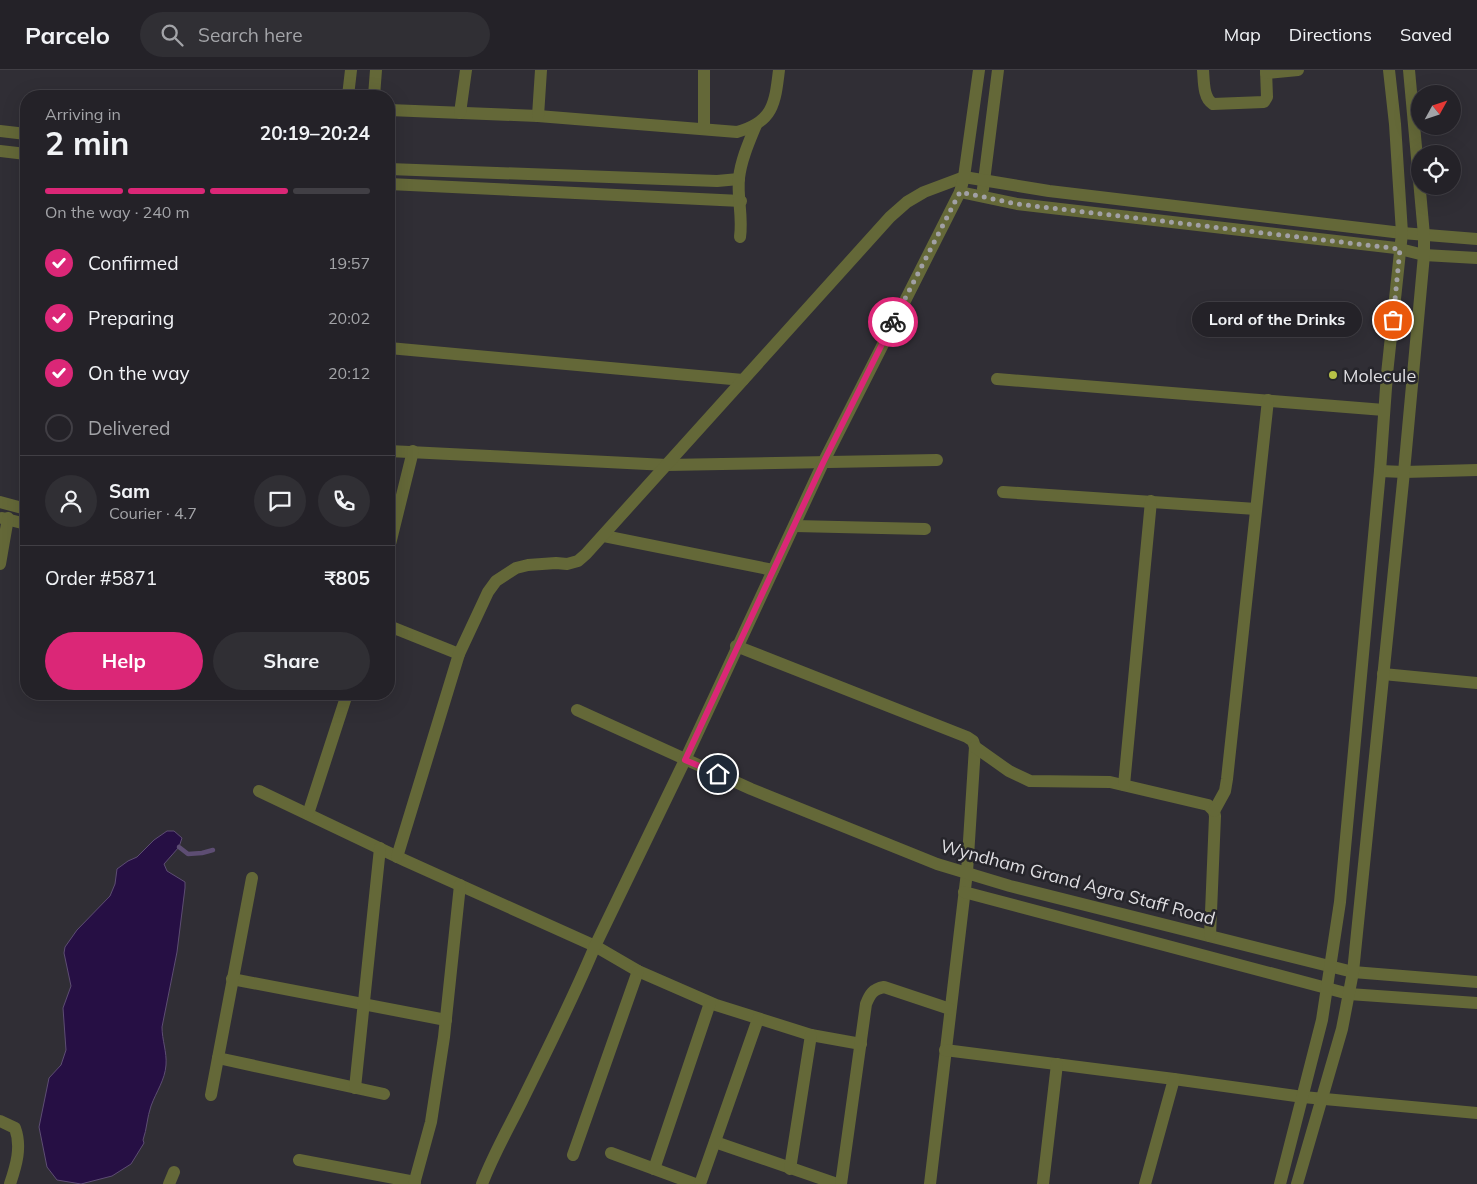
<!DOCTYPE html>
<meta charset="utf-8">
<style>
body{margin:0;font-family:Mulish,sans-serif;background:#302f34;color:#f1f3f6;height:100vh;display:flex;flex-direction:column;font-size:19px;white-space:nowrap}
*{box-sizing:border-box;margin:0}
p{font-size:16px;color:#a3a4a8}
.icon{flex:none;width:28px;height:28px;fill:none;stroke:currentColor;stroke-width:2;stroke-linecap:round;stroke-linejoin:round}
.map{position:relative;flex:1;overflow:hidden}
.drawer{position:absolute;left:20px;top:20px;width:375px;height:610px;display:flex;flex-direction:column;background:#242228;border-radius:20px;box-shadow:0 5px 20px #0002,0 0 0 1px #413f45}
.drawer>*{flex:none}
.needle{width:32px;rotate:50deg}
.buttons{position:absolute;left:1411px;top:15px;display:grid;gap:10px}
.buttons a{display:grid;place-items:center;width:50px;height:50px;border-radius:50%;background:#242228;box-shadow:0 5px 20px #0002,0 0 0 1px #413f45;font-size:25px}
.pin{position:absolute;display:grid;place-items:center;width:42px;height:42px;color:#fff;margin:-21px;border:2px solid #fff;border-radius:50%;box-shadow:0 1px 5px #0007}
.courier{position:absolute;display:grid;place-items:center;width:50px;height:50px;margin:-25px;border:4px solid #db2777;border-radius:50%;background:#fff;color:#222;box-shadow:0 1px 6px #0007}
.bubble{position:absolute;height:35px;border-radius:18px;background:#242228;box-shadow:0 5px 20px #0002,0 0 0 1px #413f45;font-size:16px;font-weight:700;line-height:35px;text-align:center}
.headline em{font-style:normal;font-weight:700}
.headline div{display:flex;flex-direction:column-reverse}
.headline{display:flex;align-items:center;justify-content:space-between;height:85px;padding:0 25px}
h1{font-size:32px;font-weight:700;line-height:38px}
.bar{display:grid;grid-template-columns:repeat(4,1fr);gap:8px 5px;align-content:center;height:60px;padding:0 25px}
.bar i{height:6px;border-radius:4px;background:#413f45}
.bar .on{background:#db2777}
.bar p{grid-column:span 4}
.line{display:flex;align-items:center;gap:12px;padding:0 25px;border-top:1px solid #413f45}
.line div{flex:1}
.round{display:grid;place-items:center;flex:none;width:52px;height:52px;border-radius:26px;background:#302f34}
ol{padding:0 25px;list-style:none}
li{display:flex;align-items:center;gap:15px;height:55px}
li p{margin-inline-start:auto}
li .icon{padding:5px;border-radius:50%;background:#db2777;color:#fff;stroke-width:4}
li:last-child{color:#a3a4a8}
li i{width:28px;height:28px;border:2px solid #413f45;border-radius:50%}
.action{display:flex;gap:10px;margin-top:auto;padding:10px 25px}
.action a{flex:1;height:58px;border-radius:30px;background:#db2777;color:#fff;font-size:20px;font-weight:700;line-height:58px;text-align:center}
.action a+a{background:#302f34;color:#f1f3f6}
header{display:flex;align-items:center;gap:30px;box-sizing:border-box;height:70px;padding:0 25px;background:#242228;border-bottom:1px solid #413f45}
header strong{font-size:24px}
nav{display:flex;gap:28px;margin-inline-start:auto;font-size:18px}
.search{width:350px;height:45px;background:#302f34;display:flex;align-items:center;gap:12px;box-sizing:border-box;padding:0 18px;border-radius:28px;color:#a3a4a8;font-size:19px}
.map>svg:first-child{display:block}
.water{fill:#260f44;stroke:#5d4d73}
.lines{fill:none;stroke-linecap:round;stroke-linejoin:round}
.stream{stroke:#5d4d73;stroke-width:4.5}
.minor{stroke:#646838;stroke-width:12}
.done{stroke:#a1a0a5;stroke-width:5;stroke-dasharray:0 9}
.route{stroke:#db2777;stroke-width:6}
.poi-dot{fill:#b8c147;stroke:#26252b;stroke-width:2}
.labels{text-anchor:middle;dominant-baseline:central;stroke-width:5;stroke-linejoin:round;paint-order:stroke}
.poi-label{font-size:18px;fill:#dedde1;stroke:#26252b;text-anchor:start}
.street-label{font-size:18px;fill:#dedde1;stroke:#26252b}
</style>
<header>
<strong>Parcelo</strong>
<div class="search"><svg class="icon" aria-label="search" viewBox="0 0 24 24"><circle cx="10" cy="10" r="6"/><path d="M15 15l6 6"/></svg>Search here</div>
<nav><a>Map</a><a>Directions</a><a>Saved</a></nav>
</header>
<div class="map">
<svg width="1477" height="1114" viewBox="0 0 1477 1114">
<rect width="100%" height="100%" fill="#302e35"/>
<path class="water" d="M 167,761 L 174,761 L 182,768 L 179,777 L 164,794 L 167,801 L 185,812 L 185,818 L 177,882 L 162,957 C 162,970 167,982 166,995 C 165,1010 156,1022 151,1036 C 147,1047 147,1059 143,1070 L 144,1073 L 131,1094 L 112,1106 L 81,1114 L 57,1110 L 47,1097 L 39,1057 L 49,1008 L 61,995 L 66,980 L 63,938 L 71,916 L 64,883 L 65,877 L 77,860 L 110,826 L 115,814 L 117,799 L 128,791 L 137,787 L 154,770 Z"/>
<g class="lines">
<polyline class="stream" points="179,777 188,784 202,783 213,780"/>
<g class="minor">
<path d="M 1203,0 C 1204,11 1203,28 1213,34 L 1264,32 L 1267,27 L 1266,0"/>
<polyline points="1266,3 1298,0"/>
<polyline points="348,26 351,0"/>
<polyline points="374,26 376,0"/>
<path d="M 389,40 L 538,46 L 737,62 C 773,52 775,34 779,0"/>
<polyline points="460,43 466,0"/>
<polyline points="538,46 541,0"/>
<polyline points="704,59 704,0"/>
<polyline points="0,61 26,64"/>
<polyline points="0,81 26,84"/>
<polyline points="389,99 717,111 739,109"/>
<polyline points="389,114 741,131"/>
<polyline points="983,119 998,0"/>
<polyline points="960,122 1017,134 1396,178 1424,185 1477,188"/>
<path d="M 740,167 C 743,147 737,128 739,108 C 741,90 749,72 756,55"/>
<polyline points="389,278 743,310"/>
<polyline points="997,309 1384,340"/>
<polyline points="389,381 667,395 937,390"/>
<polyline points="1380,401 1404,402 1477,400"/>
<polyline points="1003,422 1256,439"/>
<polyline points="0,432 26,439"/>
<polyline points="2,448 26,454"/>
<polyline points="795,456 925,459"/>
<polyline points="604,466 773,500"/>
<polyline points="389,478 413,381"/>
<polyline points="0,494 8,448"/>
<polyline points="389,556 459,584"/>
<polyline points="736,576 967,667 973,671 975,677 967,802 930,1114"/>
<polyline points="1383,604 1477,613"/>
<polyline points="577,640 751,719 937,794 1010,816 1353,902 1477,912"/>
<polyline points="975,677 1009,701 1030,711 1110,712 1208,735 1214,741 1215,746 1210,866"/>
<polyline points="1124,715 1151,431"/>
<polyline points="259,721 404,790 595,876 638,901 716,935 811,965 861,974"/>
<polyline points="1214,741 1225,721 1227,709 1268,330"/>
<polyline points="308,744 347,624"/>
<polyline points="397,787 459,584 488,522 496,511 516,498 528,495 556,493 567,494 578,491 586,484 890,147 907,132 924,122 964,107 1049,121 1402,163 1477,169"/>
<polyline points="964,822 1349,924 1477,933"/>
<polyline points="232,909 446,950"/>
<polyline points="945,980 1174,1009 1303,1027 1477,1043"/>
<polyline points="218,988 384,1024"/>
<polyline points="355,1018 380,778"/>
<polyline points="211,1025 252,808"/>
<path d="M 0,1051 L 15,1058 C 22,1077 16,1096 10,1114"/>
<polyline points="715,1072 837,1114"/>
<polyline points="611,1083 695,1114"/>
<polyline points="573,1085 638,901"/>
<polyline points="299,1090 415,1112"/>
<polyline points="654,1099 710,933"/>
<polyline points="790,1099 811,965"/>
<polyline points="169,1114 174,1102"/>
<polyline points="414,1114 431,1052 444,967 460,815"/>
<path d="M 482,1114 C 493,1085 508,1059 522,1031 C 547,980 573,929 595,876 L 685,690 L 823,393 L 960,122 L 964,107 L 979,0"/>
<polyline points="700,1114 758,949"/>
<path d="M 841,1114 L 866,934 C 870,924 873,919 884,917 L 950,939"/>
<polyline points="1043,1114 1057,994"/>
<polyline points="1145,1114 1174,1009"/>
<polyline points="1280,1114 1322,950 1340,832 1380,401 1387,304 1402,163 1395,54 1389,0"/>
<polyline points="1297,1114 1342,959 1353,902 1404,402 1424,185 1424,165 1409,0"/>
</g>
</g>
<g class="lines">
<polyline class="done" points="893,252 960,122 1017,134 1400,179 1393,250"/>
<polyline class="route" points="718,704 685,690 823,393 893,252"/>
</g>
<circle class="poi-dot" cx="1333" cy="305" r="5"/>
<g class="labels">
<g class="poi-label">
<text x="1343" y="305">Molecule</text>
</g>
<g class="street-label">
<text transform="translate(1078 812) rotate(15)">Wyndham Grand Agra Staff Road</text>
</g>
</g>
</svg>
<div class="buttons">
<a><svg class="needle" viewBox="-14 -14 28 28"><path d="M0-13l5 13h-10z" fill="#e53935"/><path d="M0 13l5-13h-10z" fill="#a3a4a8"/></svg></a>
<a><svg class="icon" aria-label="locate" viewBox="0 0 24 24"><circle cx="12" cy="12" r="6"/><path d="M12 2v4M12 18v4M2 12h4M18 12h4"/></svg></a>
</div>
<div class="pin" style="left:1393px;top:250px;background:#ea580c"><svg class="icon" aria-label="bag" viewBox="0 0 24 24"><path d="M5 8h14l-1 12H6zM9 8a3 3 0 0 1 6 0"/></svg></div>
<div class="pin" style="left:718px;top:704px;background:#1f2937"><svg class="icon" aria-label="home" viewBox="0 0 24 24"><path d="M3 11l9-7 9 7M6 9v11h12V9"/></svg></div>
<div class="courier" style="left:893px;top:252px"><svg class="icon" aria-label="bike" viewBox="0 0 24 24"><circle cx="6" cy="16" r="4"/><circle cx="18" cy="16" r="4"/><path d="M6 16l4-8h5l3 8M10 8l3 8H6M13 5h3"/></svg></div>
<div class="bubble" style="left:1192px;top:232px;width:170px">Lord of the Drinks</div>
<section class="drawer">
<div class="headline"><div><h1>2 min</h1><p>Arriving in</p></div><em>20:19–20:24</em></div>
<div class="bar"><i class="on"></i><i class="on"></i><i class="on"></i><i></i><p>On the way · 240 m</p></div>
<ol>
<li><svg class="icon" aria-label="check" viewBox="0 0 24 24"><path d="M5 12l5 5 9-10"/></svg>Confirmed<p>19:57</p></li>
<li><svg class="icon" aria-label="check" viewBox="0 0 24 24"><path d="M5 12l5 5 9-10"/></svg>Preparing<p>20:02</p></li>
<li><svg class="icon" aria-label="check" viewBox="0 0 24 24"><path d="M5 12l5 5 9-10"/></svg>On the way<p>20:12</p></li>
<li><i></i>Delivered</li>
</ol>
<div class="line" style="height:90px"><a class="round"><svg class="icon" aria-label="person" viewBox="0 0 24 24"><circle cx="12" cy="8" r="4"/><path d="M4 21q1-7 8-7t8 7"/></svg></a><div><b>Sam</b><p>Courier · 4.7</p></div><a class="round"><svg class="icon" aria-label="chat" viewBox="0 0 24 24"><path d="M4 5h16v11H9l-5 4z"/></svg></a><a class="round"><svg class="icon" aria-label="phone" viewBox="0 0 24 24"><path d="M5 4h4l2 5-3 2q2 4 5 5l2-3 5 2v4C11 20 4 13 5 4z"/></svg></a></div>
<div class="line" style="height:65px"><div>Order #5871</div><b>₹805</b></div>
<div class="action"><a>Help</a><a>Share</a></div>
</section>
</div>
